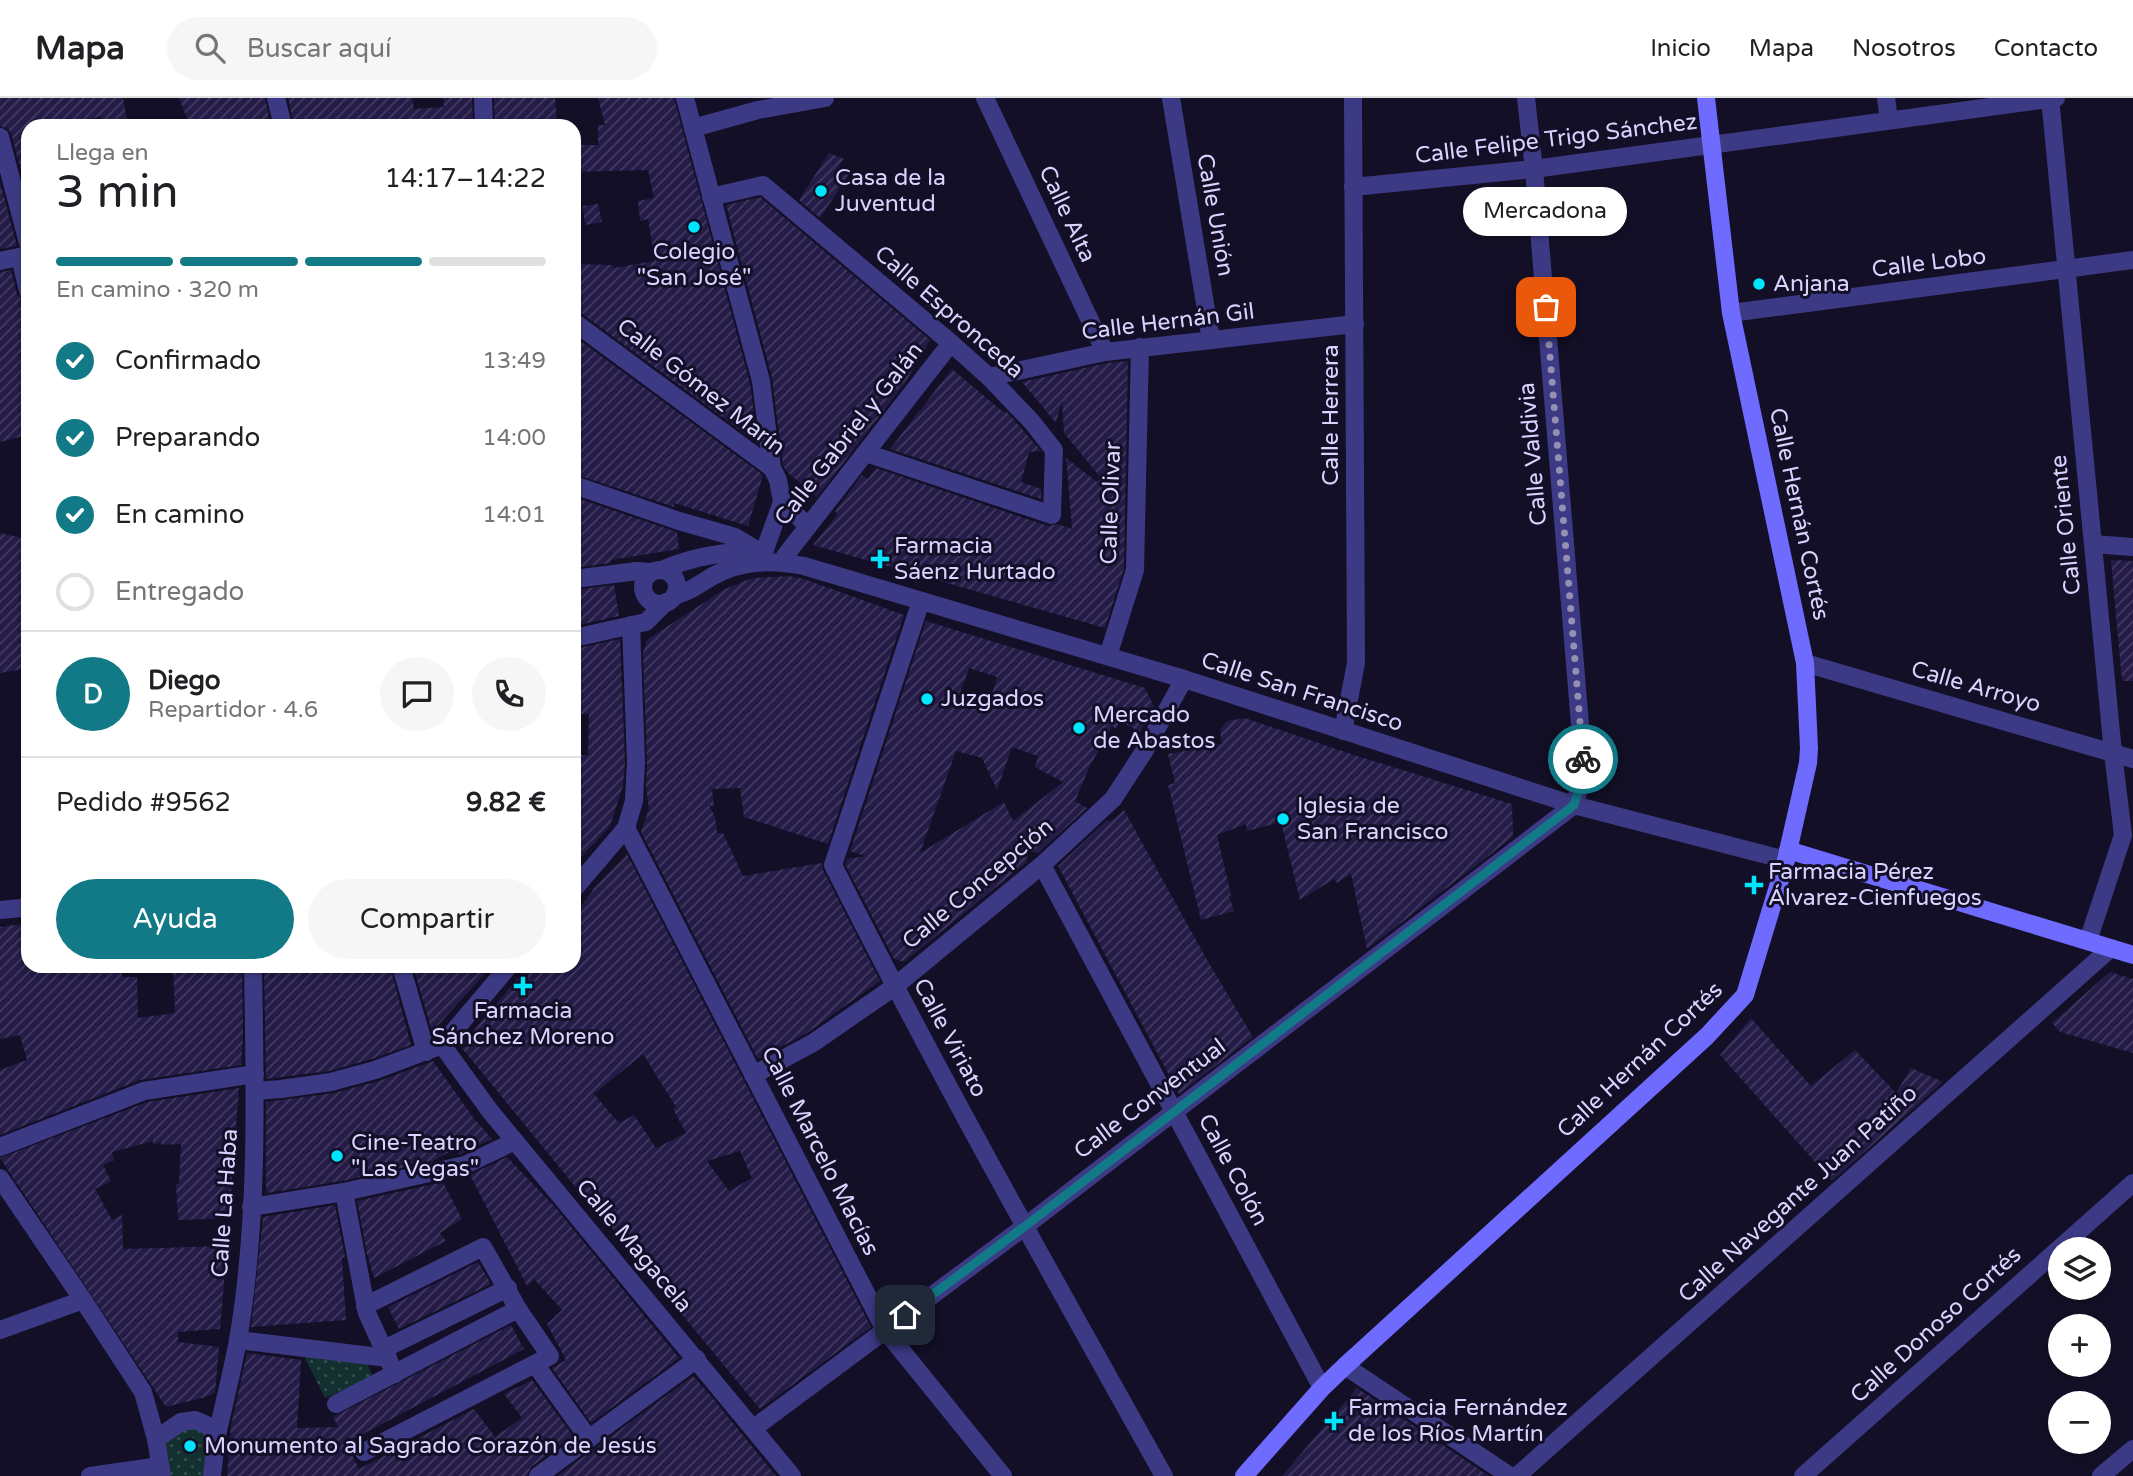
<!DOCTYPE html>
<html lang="es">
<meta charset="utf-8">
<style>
body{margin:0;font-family:"Varela Round",sans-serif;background:#f6f6f6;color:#202124;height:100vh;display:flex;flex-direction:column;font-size:26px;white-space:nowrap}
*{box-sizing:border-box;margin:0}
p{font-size:23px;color:#757577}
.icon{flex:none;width:38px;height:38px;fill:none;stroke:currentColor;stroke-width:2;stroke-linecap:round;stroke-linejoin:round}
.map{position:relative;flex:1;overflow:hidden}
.panel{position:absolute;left:21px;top:21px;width:560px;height:854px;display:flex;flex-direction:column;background:#fff;border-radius:21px;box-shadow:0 2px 5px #0004}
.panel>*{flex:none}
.fabs{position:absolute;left:2048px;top:1139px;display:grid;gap:14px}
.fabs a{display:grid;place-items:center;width:63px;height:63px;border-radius:50%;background:#fff;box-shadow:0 2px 5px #0004;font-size:35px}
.pin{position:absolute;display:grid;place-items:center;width:60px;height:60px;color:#fff;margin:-30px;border-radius:14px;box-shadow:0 4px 10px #0006}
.courier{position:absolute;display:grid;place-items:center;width:70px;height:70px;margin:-35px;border:5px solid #127987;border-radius:50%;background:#fff;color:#222;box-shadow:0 2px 9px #0007}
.bubble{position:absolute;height:49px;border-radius:24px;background:#fff;box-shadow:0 2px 5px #0004;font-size:23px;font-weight:600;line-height:49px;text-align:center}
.head em{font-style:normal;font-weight:600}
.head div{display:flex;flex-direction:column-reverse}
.head{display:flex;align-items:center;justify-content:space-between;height:119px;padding:0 35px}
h1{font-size:46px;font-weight:600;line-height:52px}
.bar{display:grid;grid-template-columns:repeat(4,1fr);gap:10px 7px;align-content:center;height:84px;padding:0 35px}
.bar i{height:9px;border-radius:5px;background:#e0e0e0}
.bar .on{background:#127987}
.bar p{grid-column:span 4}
.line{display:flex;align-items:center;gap:18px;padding:0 35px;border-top:2px solid #e0e0e0}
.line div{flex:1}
.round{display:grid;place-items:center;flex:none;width:74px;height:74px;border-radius:37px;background:#f6f6f6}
ol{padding:0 35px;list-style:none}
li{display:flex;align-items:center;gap:21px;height:77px}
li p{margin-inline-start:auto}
li .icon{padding:7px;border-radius:50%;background:#127987;color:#fff;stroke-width:4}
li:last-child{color:#757577}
li i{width:38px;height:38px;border:4px solid #e0e0e0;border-radius:50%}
.cta{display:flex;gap:14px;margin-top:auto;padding:14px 35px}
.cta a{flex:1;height:80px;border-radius:42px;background:#127987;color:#fff;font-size:28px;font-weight:600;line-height:80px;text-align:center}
.cta a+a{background:#f6f6f6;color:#202124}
header{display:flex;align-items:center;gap:42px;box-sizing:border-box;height:98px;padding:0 35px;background:#fff;border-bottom:2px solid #e0e0e0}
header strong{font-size:33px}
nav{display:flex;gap:38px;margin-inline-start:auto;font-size:24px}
.search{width:490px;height:63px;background:#f6f6f6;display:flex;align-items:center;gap:18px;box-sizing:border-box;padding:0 24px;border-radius:38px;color:#757577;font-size:26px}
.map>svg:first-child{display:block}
.park{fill:url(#park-dots)}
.building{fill:url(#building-hatch);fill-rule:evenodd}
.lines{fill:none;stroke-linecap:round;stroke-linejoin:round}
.street{stroke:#3d3a85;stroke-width:18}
.secondary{stroke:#6f6bff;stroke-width:18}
.done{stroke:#948fb3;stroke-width:7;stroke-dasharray:0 12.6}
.route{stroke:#127987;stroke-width:9}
.poi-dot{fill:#00e5ff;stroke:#130f26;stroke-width:2.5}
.labels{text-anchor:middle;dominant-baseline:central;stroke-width:6;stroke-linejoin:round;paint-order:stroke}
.street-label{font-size:23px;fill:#d9d4ff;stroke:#130f26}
.poi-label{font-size:23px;fill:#d9d4ff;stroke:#130f26;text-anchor:start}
</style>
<header>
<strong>Mapa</strong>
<div class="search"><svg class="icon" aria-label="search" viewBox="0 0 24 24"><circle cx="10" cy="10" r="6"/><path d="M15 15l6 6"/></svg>Buscar aquí</div>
<nav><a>Inicio</a><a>Mapa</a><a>Nosotros</a><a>Contacto</a></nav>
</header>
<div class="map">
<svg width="2133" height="1378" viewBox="0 0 2133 1378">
<defs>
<pattern id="park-dots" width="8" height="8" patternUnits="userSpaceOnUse" patternTransform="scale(1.75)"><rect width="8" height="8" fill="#12302f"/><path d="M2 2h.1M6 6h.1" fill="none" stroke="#344d4e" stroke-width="1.8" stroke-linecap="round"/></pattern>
<pattern id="building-hatch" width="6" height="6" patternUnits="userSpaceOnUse" patternTransform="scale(1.75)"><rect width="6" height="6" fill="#241b47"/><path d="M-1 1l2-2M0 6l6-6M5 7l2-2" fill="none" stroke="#433b63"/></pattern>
</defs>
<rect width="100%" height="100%" fill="#130f26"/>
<g class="park">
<polygon points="304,1258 366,1263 373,1279 325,1300"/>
<polygon points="181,1324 209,1328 212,1378 162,1378 156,1341"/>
</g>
<g class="building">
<polygon points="0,0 123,0 128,28 102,28 100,18 75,28 28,28 28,100 11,35 8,31 0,28"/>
<polygon points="179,0 265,0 271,28 190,28"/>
<polygon points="288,0 412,0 414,11 444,9 443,0 472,0 473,28 294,28"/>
<polygon points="494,0 555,0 557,28 495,28"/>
<polygon points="598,0 674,0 750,285 757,340 752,341 581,215 574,213 574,166 613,167 613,170 655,163 648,121 640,123 638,103 654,100 648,72 574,74 574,47 598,47 598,27 605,27"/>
<polygon points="829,55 844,61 839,68 850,75 820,120 799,102"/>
<polygon points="0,84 17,148 0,151"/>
<polygon points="760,99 930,242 905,285 817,399 787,374 783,367 772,280 726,107"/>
<polygon points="598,106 602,124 585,127 583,108"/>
<polygon points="11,172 17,196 25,204 28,216 28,337 0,344 0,174"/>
<polygon points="574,238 763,377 748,428 674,405 674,409 574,376"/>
<polygon points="1128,263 1124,470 1105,530 813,447 838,416 835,413 862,377 868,381 876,370 1048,428 1058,426 1072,431 1066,360 1097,384 1101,380 1064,335 1062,303 1056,325 1022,284 1107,265"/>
<polygon points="952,271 1002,313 1008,315 1041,353 1029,354 1021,384 1041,391 1041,401 890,351"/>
<polygon points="574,399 677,434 679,451 611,462 611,465 574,470"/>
<polygon points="0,435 28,441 28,570 0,575"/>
<polygon points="2111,462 2133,463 2133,583 2122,583"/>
<polygon points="789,478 804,481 904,517 828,746 744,719 740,690 712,691 714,709 709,707 715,719 717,735 723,735 743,778 822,765 823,772 880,883 807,935 758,961 641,734 649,711 646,689 647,664 643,555 647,542 651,539 725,491 752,480"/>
<polygon points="614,487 619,518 574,528 574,492"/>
<path d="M 926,523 L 1145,590 L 1154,609 L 1140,634 L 1120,623 L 1116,631 L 1112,628 L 1090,668 L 1075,703 L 1087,710 L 1038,755 L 1028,753 L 1027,764 L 904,864 L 894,861 L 845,766 L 847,761 L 865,758 L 850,753 ZM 969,570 L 997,579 L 989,606 L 959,598 ZM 1012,649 L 1038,658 L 1035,669 L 1063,684 L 1013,723 L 1004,704 L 920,755 L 956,653 L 982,660 L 997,692 Z"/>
<polygon points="620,541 625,664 623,688 610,728 574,767 574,657 588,657 589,616 574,616 574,551"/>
<polygon points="1245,620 1354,657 1512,706 1513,739 1367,851 1351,776 1337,785 1334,781 1300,802 1281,724 1247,733 1246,726 1217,737 1231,797 1229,798 1234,813 1201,822 1168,687 1175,685 1168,656 1222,646 1220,632 1227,623"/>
<polygon points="1124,712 1206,860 1253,939 1179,996 1058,768 1107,722 1110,724"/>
<path d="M 627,756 L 871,1229 L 760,1311 L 637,1162 L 616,1134 L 596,1114 L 462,950 L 475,945 L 465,943 L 528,868 L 574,868 L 574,816 L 593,793 L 592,792 ZM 643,956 L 676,1009 L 673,1011 L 686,1035 L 656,1050 L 634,1017 L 619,1025 L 594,996 ZM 740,1053 L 752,1080 L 729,1093 L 707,1063 Z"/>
<polygon points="28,825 28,868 122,868 122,879 137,879 138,920 175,915 173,868 242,868 243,940 241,967 140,982 0,1037 0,972 27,962 20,937 0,941 0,829"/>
<polygon points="264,868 390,868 411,947 372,961 329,973 266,981"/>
<polygon points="413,868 492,868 432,934"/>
<polygon points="2110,874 2133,881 2133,955 2060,934 2052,925"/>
<polygon points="1751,920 1811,988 1855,952 1896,995 1911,970 1943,984 1832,1083 1720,957"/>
<polygon points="433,963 475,1022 492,1041 461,1056 459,1057 456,1050 433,1063 342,1083 267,1095 266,1089 266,1004 334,995 379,983"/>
<polygon points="239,990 229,1120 178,1122 176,1086 179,1086 181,1046 163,1047 161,1045 153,1046 153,1043 112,1054 114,1062 103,1067 111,1083 95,1091 112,1122 122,1117 123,1151 227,1148 220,1231 178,1234 178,1244 219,1249 215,1295 206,1299 166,1309 0,1060 147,1004"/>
<polygon points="507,1059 555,1109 679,1260 591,1325 552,1270 566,1262 547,1226 562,1212 534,1181 527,1188 470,1077"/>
<polygon points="443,1084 462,1121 440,1135 446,1143 374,1180 367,1156 357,1103"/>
<polygon points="335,1107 345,1159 342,1160 346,1222 251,1229 263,1119"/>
<polygon points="478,1164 491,1186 399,1231 388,1209"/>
<polygon points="511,1227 524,1251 346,1345 359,1371 474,1311 495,1339 522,1320 504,1296 532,1282 573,1338 531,1369 527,1378 227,1378 231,1328 247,1255 301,1262 297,1330 338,1329 333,1319"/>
<polygon points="693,1278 711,1298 776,1378 557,1378"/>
<polygon points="1357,1290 1489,1378 1282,1378"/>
</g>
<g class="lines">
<g class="street">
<polyline points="276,0 283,28"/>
<polyline points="483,0 484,28"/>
<polyline points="685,0 761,283 772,370"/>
<polyline points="985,0 1105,254"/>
<polyline points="1171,0 1211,242"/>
<polyline points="1886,0 1889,22"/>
<polyline points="2050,0 2113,655 2123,737 2088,843"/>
<polyline points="693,30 758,12 825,0"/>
<polyline points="0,39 28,145"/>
<polyline points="1353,89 1534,71 2056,0"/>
<polyline points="711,99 763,87 951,245 989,279 1032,324 1054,352 1052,417 866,355"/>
<polyline points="20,159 28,193"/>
<polyline points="0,163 28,157"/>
<polyline points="1731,215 2133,162"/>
<polyline points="574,224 772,370 778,382 782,404 764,454"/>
<polyline points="989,279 1105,254 1355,226"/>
<polyline points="574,387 679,423 735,439 758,453"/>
<polyline points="782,404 808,428"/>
<polyline points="2093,446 2133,449"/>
<polyline points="785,458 951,245"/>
<path d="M 662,472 C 690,459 727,453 758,453"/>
<circle cx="660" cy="489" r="17"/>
<polyline points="574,481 637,473 650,474"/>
<path d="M 674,498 C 691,493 698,487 713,478 C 742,462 772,462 804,468 L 1184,581 L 1574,707 L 1786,762"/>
<path d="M 921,503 L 833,767 C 937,974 1051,1176 1164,1378"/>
<polyline points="574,540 646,524 666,504"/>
<polyline points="1108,558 1135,472 1140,249"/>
<polyline points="1805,565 2133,661"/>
<polyline points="1343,633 1356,565 1353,0"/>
<polyline points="626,730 885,1232 1003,1378"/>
<polyline points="1042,767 1322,1290"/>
<polyline points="574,791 626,730 634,703 636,664 631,527"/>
<polyline points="0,812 21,810 28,807"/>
<polyline points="401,868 426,954"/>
<polyline points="442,947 490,1013 792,1378"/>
<polyline points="753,977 813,945 894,889 1042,767 1113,701 1145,652 1184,581"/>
<polyline points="255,993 281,991 331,984 375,972 442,947 509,868"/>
<polyline points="0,1049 144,993 255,976"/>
<polyline points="0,1080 83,1202 143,1294 156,1341"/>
<polyline points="344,1094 367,1215 395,1276"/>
<polyline points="251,1109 344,1094 465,1067 515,1043"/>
<polyline points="0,1232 83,1202"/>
<polyline points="238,1242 388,1260"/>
<polyline points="384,1251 508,1190"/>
<polyline points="535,1266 589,1341"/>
<polyline points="1345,1268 1510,1378"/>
<polyline points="336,1306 518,1211"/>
<polyline points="754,1330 1024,1129 1574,707 1584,675 1534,71 1526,0"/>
<path d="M 216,1342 C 223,1309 232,1275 238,1242 C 259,1119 255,992 253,868"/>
<polyline points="364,1354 550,1258 518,1211 483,1149 365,1208"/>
<polyline points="90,1378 160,1368"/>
<polyline points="162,1378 156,1341 181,1324 195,1322 209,1328 216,1342 212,1378"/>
<polyline points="538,1378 697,1261"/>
<polyline points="1517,1378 2111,850"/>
<polyline points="1803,1378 2133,1085"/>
<polyline points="2101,1378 2133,1351"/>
</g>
<g class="secondary">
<polyline points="1788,752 2133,857"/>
<polyline points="1244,1378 1322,1290 1345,1268 1707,938 1745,897 1786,762 1808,665 1809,650 1805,565 1731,215 1706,0"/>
</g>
</g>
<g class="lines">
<polyline class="done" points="1546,209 1583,661"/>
<polyline class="route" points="905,1217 1024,1129 1574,707 1584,675 1583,661"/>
</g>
<g class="poi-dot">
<circle cx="821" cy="93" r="7"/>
<circle cx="694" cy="129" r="7"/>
<circle cx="1759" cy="186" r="7"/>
<path d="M876.5 450.5h7v7h7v7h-7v7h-7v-7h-7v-7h7z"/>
<circle cx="927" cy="601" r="7"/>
<circle cx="1079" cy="630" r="7"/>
<circle cx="1283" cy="721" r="7"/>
<path d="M1750.5 776.5h7v7h7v7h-7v7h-7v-7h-7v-7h7z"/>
<path d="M519.5 877.5h7v7h7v7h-7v7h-7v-7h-7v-7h7z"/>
<circle cx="337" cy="1058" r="7"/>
<path d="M1330.5 1312.5h7v7h7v7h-7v7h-7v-7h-7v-7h7z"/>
<circle cx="190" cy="1348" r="7"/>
</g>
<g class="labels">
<g class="street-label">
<text transform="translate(1556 41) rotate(-7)">Calle Felipe Trigo Sánchez</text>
<text transform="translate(1067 116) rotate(65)">Calle Alta</text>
<text transform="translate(1215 117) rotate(80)">Calle Unión</text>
<text transform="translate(1929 165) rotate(-7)">Calle Lobo</text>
<text transform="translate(949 214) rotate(41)">Calle Espronceda</text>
<text transform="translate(1168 224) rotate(-7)">Calle Hernán Gil</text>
<text transform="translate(701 289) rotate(38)">Calle Gómez Marín</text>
<text transform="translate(1331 317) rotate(-90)">Calle Herrera</text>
<text transform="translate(849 336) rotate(-52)">Calle Gabriel y Galán</text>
<text transform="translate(1533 356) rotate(-95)">Calle Valdivia</text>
<text transform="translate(1111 405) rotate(-88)">Calle Olivar</text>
<text transform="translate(1799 416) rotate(78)">Calle Hernán Cortés</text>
<text transform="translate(2066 427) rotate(-96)">Calle Oriente</text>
<text transform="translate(1976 589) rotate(16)">Calle Arroyo</text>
<text transform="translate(1302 594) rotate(18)">Calle San Francisco</text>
<text transform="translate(978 786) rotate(-40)">Calle Concepción</text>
<text transform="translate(950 940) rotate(62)">Calle Viriato</text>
<text transform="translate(1640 962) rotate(-43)">Calle Hernán Cortés</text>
<text transform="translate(1150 1001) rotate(-37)">Calle Conventual</text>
<text transform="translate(820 1053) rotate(63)">Calle Marcelo Macías</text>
<text transform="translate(1233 1072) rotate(62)">Calle Colón</text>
<text transform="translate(1798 1096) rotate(-42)">Calle Navegante Juan Patiño</text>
<text transform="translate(225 1105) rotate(-86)">Calle La Haba</text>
<text transform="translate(634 1148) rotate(50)">Calle Magacela</text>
<text transform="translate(1936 1227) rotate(-42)">Calle Donoso Cortés</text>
</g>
<g class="poi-label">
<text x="835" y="80">Casa de la<tspan x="835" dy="26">Juventud</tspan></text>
<text x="694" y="154" text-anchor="middle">Colegio<tspan x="694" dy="26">"San José"</tspan></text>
<text x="1773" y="186">Anjana</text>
<text x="894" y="448">Farmacia<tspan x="894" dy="26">Sáenz Hurtado</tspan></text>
<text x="941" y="601">Juzgados</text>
<text x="1093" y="617">Mercado<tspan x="1093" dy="26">de Abastos</tspan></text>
<text x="1297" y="708">Iglesia de<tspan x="1297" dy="26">San Francisco</tspan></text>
<text x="1768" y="774">Farmacia Pérez<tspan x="1768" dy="26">Álvarez-Cienfuegos</tspan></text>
<text x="523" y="913" text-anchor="middle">Farmacia<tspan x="523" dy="26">Sánchez Moreno</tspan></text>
<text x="351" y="1045">Cine-Teatro<tspan x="351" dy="26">"Las Vegas"</tspan></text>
<text x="1348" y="1310">Farmacia Fernández<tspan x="1348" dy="26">de los Ríos Martín</tspan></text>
<text x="204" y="1348">Monumento al Sagrado Corazón de Jesús</text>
</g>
</g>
</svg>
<div class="fabs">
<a><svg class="icon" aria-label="layers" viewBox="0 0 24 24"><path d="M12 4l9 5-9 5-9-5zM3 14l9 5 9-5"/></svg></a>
<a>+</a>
<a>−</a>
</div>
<div class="pin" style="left:1546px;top:209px;background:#ea580c"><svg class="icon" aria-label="bag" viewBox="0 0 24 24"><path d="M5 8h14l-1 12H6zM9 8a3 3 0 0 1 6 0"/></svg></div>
<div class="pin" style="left:905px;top:1217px;background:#1f2937"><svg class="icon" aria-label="home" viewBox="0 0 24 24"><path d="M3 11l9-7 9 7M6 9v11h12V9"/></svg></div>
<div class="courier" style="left:1583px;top:661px"><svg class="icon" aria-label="bike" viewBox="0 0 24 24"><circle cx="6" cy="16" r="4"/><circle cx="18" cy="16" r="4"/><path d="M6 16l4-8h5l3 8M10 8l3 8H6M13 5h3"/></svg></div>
<div class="bubble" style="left:1463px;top:89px;width:164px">Mercadona</div>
<section class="panel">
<div class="head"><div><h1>3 min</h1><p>Llega en</p></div><em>14:17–14:22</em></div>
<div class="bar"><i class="on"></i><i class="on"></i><i class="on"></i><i></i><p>En camino · 320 m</p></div>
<ol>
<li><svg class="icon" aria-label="check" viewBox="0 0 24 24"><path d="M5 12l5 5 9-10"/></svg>Confirmado<p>13:49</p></li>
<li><svg class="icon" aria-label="check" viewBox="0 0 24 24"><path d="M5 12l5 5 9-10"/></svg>Preparando<p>14:00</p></li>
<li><svg class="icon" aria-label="check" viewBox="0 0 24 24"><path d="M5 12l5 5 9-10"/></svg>En camino<p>14:01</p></li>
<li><i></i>Entregado</li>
</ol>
<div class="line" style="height:126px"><b class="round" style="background:#127987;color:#fff">D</b><div><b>Diego</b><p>Repartidor · 4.6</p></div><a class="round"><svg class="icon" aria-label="chat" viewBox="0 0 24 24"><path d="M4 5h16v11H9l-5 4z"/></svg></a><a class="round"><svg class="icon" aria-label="phone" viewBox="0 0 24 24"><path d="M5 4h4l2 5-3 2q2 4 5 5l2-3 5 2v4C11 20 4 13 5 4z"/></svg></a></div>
<div class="line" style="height:91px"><div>Pedido #9562</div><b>9.82 €</b></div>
<div class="cta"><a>Ayuda</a><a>Compartir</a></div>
</section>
</div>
